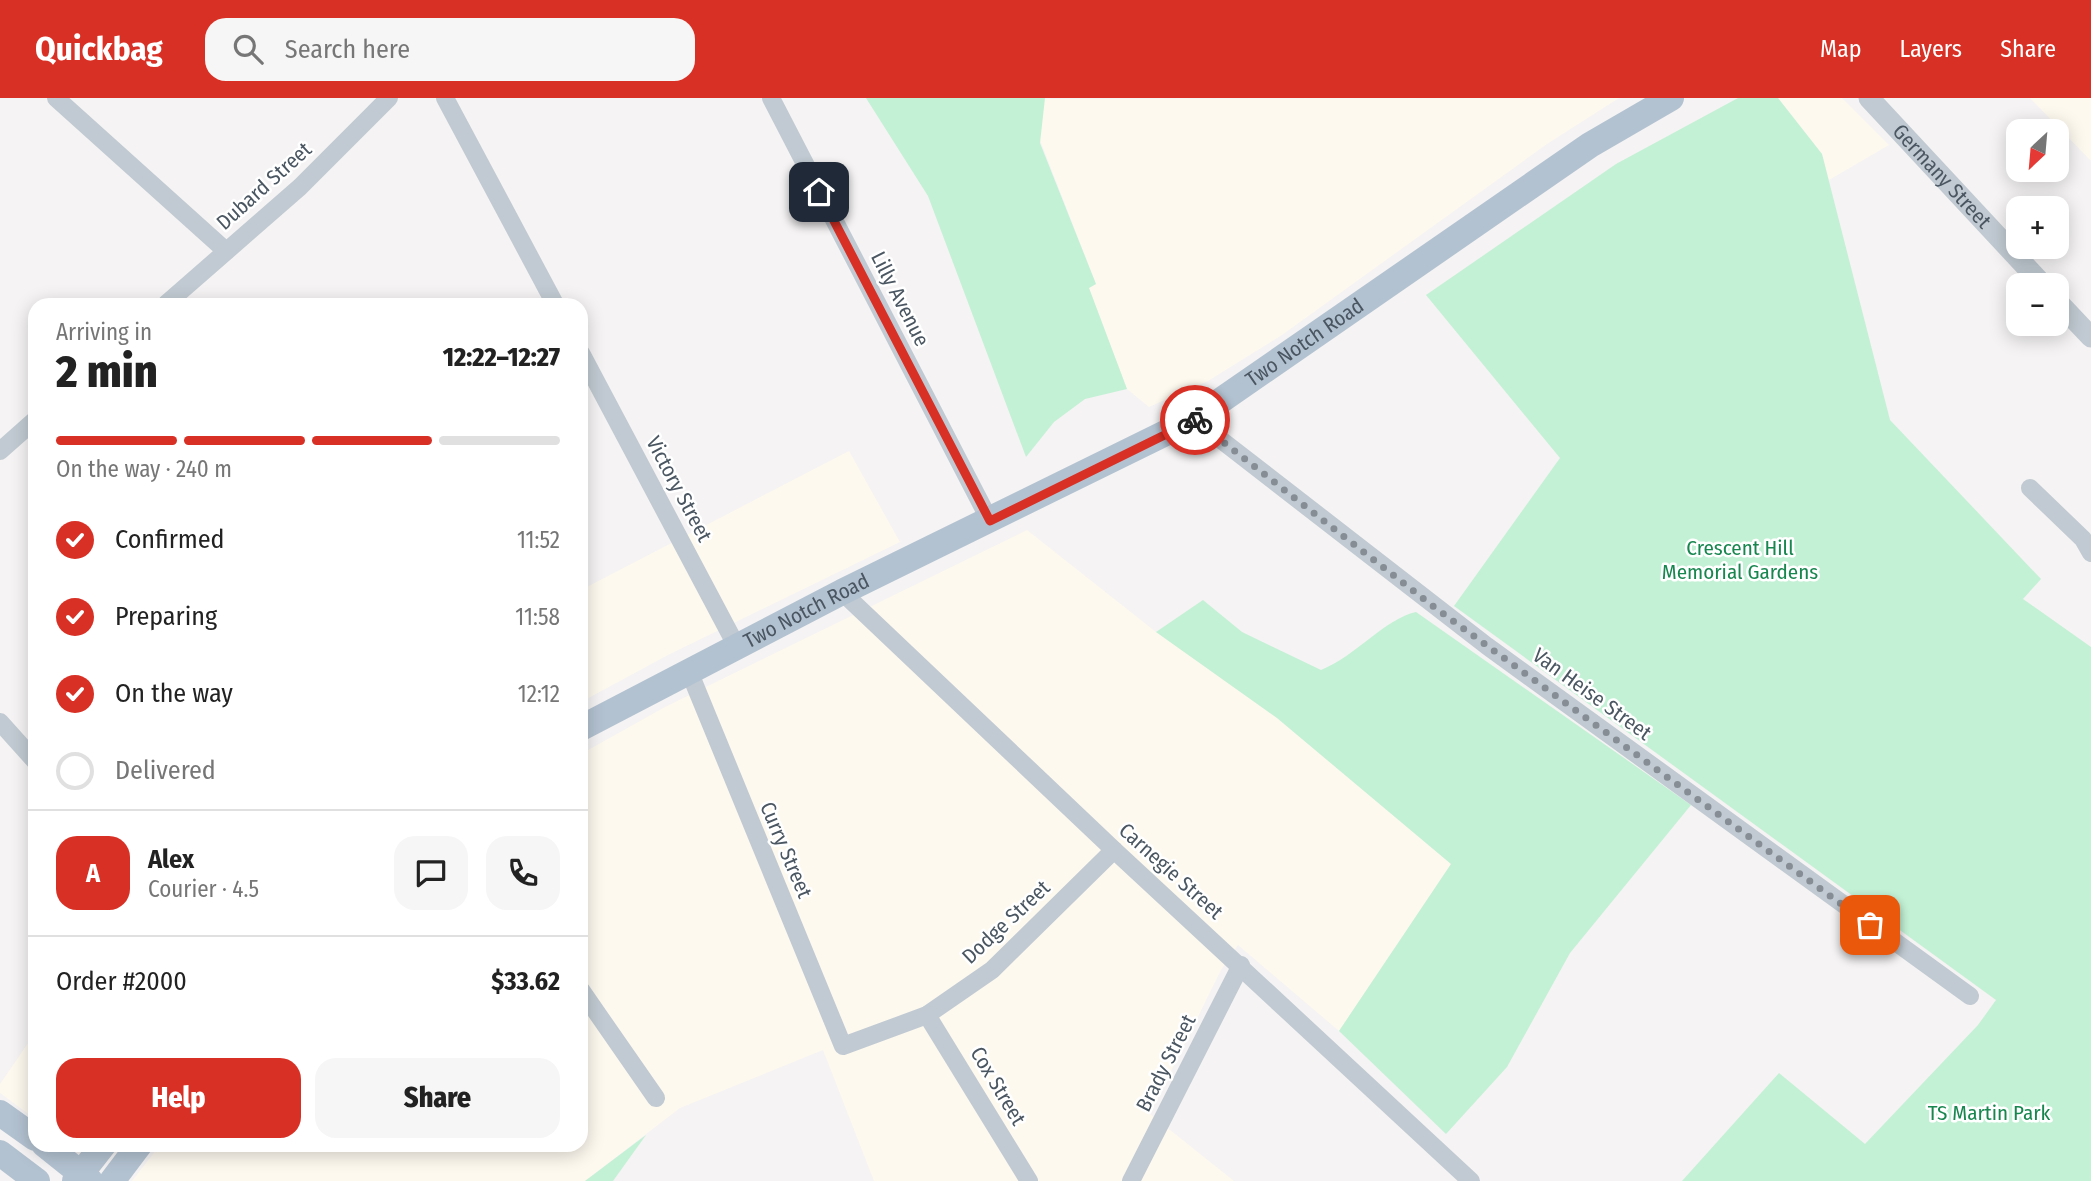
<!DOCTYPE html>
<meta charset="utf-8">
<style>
body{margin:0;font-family:"Fira Sans Condensed",sans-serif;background:#f6f6f6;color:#222;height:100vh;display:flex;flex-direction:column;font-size:26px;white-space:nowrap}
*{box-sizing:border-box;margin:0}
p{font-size:23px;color:#767676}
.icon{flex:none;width:38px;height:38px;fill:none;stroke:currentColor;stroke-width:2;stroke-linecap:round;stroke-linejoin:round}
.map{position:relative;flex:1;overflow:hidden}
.side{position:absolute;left:28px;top:200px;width:560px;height:854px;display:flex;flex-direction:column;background:#fff;border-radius:21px;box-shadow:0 4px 18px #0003}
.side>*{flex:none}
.needle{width:46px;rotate:206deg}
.fabs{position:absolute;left:2006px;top:21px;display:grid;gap:14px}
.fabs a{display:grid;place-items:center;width:63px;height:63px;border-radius:14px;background:#fff;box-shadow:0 4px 18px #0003;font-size:35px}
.pin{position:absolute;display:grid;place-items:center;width:60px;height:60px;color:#fff;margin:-30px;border-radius:14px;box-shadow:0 4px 10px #0006}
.courier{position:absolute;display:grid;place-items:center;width:70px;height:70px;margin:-35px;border:5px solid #d93025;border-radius:50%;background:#fff;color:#222;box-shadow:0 2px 9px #0007}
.head em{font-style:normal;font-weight:800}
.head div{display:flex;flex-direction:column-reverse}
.head{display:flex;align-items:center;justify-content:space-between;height:119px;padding:0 28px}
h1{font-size:46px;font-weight:800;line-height:52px}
.bar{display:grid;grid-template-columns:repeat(4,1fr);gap:10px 7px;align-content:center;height:84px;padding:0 28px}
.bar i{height:9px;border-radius:5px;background:#e0e0e0}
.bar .selected{background:#d93025}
.bar p{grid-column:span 4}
.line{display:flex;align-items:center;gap:18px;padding:0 28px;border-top:2px solid #e0e0e0}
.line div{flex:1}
.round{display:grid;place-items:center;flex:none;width:74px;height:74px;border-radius:21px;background:#f6f6f6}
ol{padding:0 28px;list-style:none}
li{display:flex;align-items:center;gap:21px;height:77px}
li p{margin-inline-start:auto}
li .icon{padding:7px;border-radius:50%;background:#d93025;color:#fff;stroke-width:4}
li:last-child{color:#767676}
li i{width:38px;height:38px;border:4px solid #e0e0e0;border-radius:50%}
.action{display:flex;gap:14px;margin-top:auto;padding:14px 28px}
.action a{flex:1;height:80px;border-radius:21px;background:#d93025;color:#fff;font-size:28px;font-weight:800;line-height:80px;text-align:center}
.action a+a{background:#f6f6f6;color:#222}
header{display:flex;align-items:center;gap:42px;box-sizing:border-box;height:98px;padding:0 35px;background:#d93025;color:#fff}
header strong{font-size:33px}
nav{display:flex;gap:38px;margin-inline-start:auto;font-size:24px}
.search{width:490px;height:63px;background:#f6f6f6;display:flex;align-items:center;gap:18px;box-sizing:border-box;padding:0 24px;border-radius:21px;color:#767676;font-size:26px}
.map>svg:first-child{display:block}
.commercial{fill:#fdf9ef}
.green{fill:#c3f1d5}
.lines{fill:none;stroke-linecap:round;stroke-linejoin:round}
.minor{stroke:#c1cad2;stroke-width:18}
.tertiary{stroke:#c1cad2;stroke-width:21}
.primary{stroke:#b3c2d1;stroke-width:26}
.done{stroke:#868d94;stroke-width:7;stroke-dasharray:0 12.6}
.route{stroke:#d93025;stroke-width:9}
.labels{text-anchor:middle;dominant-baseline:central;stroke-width:5;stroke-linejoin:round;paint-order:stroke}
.street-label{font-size:21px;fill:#4a5661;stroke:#fff}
.park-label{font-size:21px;fill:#17864f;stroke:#fff}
</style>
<header>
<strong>Quickbag</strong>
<div class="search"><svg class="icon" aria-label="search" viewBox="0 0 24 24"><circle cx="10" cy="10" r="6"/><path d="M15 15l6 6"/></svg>Search here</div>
<nav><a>Map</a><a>Layers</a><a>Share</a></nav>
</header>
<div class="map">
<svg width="2091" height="1083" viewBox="0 0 2091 1083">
<rect width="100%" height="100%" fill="#f5f3f3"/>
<g class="commercial">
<polygon points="1619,0 1547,46 1282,237 1208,283 1149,309 1127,291 1089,190 1096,186 1024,1"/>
<polygon points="1778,0 1842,0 1889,47 1829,82 1822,56"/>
<polygon points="2030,0 2091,0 2091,63"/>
<polygon points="849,353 900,444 668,557 581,604 581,492"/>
<polygon points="1027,432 1156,534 1277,620 1451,766 1339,933 1238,847 1221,872 1150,1016 1234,1083 874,1083 823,952 680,1010 585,1083 132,1083 160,1047 581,1046 581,656 665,609"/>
<polygon points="35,935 35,1021 0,995 0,986"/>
</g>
<g class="green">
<polygon points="866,0 1045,0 1040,45 1096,186 1089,190 1127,291 1085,301 1054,324 1026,359 928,98"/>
<polygon points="1738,0 1778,0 1822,56 1890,322 2041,481 2023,501 2091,549 2091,1083 1682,1083 1779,975 1865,1046 1978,927 1996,902 1454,508 1560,360 1426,197 1616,66"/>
<path d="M 1203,502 L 1242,534 L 1321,572 C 1356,558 1386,520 1416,514 L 1691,707 L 1570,855 L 1507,969 L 1446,1036 L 1339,933 L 1451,766 L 1277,620 L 1156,534 Z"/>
<polygon points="646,1037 613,1083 585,1083"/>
</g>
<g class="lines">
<g class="minor">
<polyline points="56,0 226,153"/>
<polyline points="445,0 555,206"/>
<polyline points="771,0 990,423"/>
<polyline points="166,206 300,89 389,0"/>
<polyline points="581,255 737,549"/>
<polyline points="1194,321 1487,548 1970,898"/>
<polyline points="0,353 35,322"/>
<polyline points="2030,390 2083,441 2091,455"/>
<polyline points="842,494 1114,752 1471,1083"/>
<polyline points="689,573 843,948 927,917 992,872 1114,752"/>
<polyline points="0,624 35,663"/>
<polyline points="581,892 656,1000"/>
<polyline points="927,917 1029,1083"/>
<polyline points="1131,1083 1241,867"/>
</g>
<g class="tertiary">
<path id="s1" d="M 1869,0 L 2043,187"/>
<polyline points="2056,202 2091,239"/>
</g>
<g class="primary">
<path id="s2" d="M 581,630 L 842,494 L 1194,321 L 1590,47 L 1671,0"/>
<polyline points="0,1015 35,1040"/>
<polyline points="44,1046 90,1083"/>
<polyline points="0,1055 37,1083"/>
<polyline points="75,1083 104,1046"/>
<polyline points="112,1083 140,1046"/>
</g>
</g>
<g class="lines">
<polyline class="done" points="1195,322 1434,509 1870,827"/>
<polyline class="route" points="819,94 990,423 1195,322"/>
</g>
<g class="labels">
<g class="street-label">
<text stroke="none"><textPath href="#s1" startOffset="107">Germany Street</textPath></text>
<text transform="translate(264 88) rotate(-42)">Dubard Street</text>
<text transform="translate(900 201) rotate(63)">Lilly Avenue</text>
<text stroke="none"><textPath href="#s2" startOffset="821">Two Notch Road</textPath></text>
<text transform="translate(679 391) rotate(62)">Victory Street</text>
<text stroke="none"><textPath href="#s2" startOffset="254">Two Notch Road</textPath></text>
<text transform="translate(1592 596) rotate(36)">Van Heise Street</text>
<text transform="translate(786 752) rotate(67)">Curry Street</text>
<text transform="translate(1171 773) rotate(42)">Carnegie Street</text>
<text transform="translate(1006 824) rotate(-43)">Dodge Street</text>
<text transform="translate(1166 965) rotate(-63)">Brady Street</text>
<text transform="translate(998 988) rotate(59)">Cox Street</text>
</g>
<g class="park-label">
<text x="1740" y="450">Crescent Hill<tspan x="1740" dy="24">Memorial Gardens</tspan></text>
<text x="1989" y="1015">TS Martin Park</text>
</g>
</g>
</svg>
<div class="fabs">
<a><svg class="needle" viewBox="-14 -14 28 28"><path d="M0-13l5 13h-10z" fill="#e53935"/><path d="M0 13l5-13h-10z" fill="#767676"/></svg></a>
<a>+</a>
<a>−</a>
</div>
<div class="pin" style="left:1870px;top:827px;background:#ea580c"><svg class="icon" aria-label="bag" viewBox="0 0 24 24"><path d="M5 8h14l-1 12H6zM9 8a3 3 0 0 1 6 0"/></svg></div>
<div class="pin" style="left:819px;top:94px;background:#1f2937"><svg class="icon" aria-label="home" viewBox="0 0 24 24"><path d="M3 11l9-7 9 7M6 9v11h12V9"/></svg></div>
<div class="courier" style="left:1195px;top:322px"><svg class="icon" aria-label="bike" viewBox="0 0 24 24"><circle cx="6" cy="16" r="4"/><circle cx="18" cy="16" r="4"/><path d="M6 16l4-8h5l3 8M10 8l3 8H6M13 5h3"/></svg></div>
<section class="side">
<div class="head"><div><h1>2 min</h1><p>Arriving in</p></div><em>12:22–12:27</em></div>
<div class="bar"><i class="selected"></i><i class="selected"></i><i class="selected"></i><i></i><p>On the way · 240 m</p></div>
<ol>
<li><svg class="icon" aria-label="check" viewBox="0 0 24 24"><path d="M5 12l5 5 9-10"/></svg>Confirmed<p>11:52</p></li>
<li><svg class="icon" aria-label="check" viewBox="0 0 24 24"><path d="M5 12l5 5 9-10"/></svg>Preparing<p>11:58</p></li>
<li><svg class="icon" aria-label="check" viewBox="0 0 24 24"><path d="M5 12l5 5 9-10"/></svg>On the way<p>12:12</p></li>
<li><i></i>Delivered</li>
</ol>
<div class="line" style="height:126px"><b class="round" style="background:#d93025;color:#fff">A</b><div><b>Alex</b><p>Courier · 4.5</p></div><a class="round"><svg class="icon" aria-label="chat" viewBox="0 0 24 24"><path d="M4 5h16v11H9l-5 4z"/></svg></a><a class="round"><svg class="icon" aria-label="phone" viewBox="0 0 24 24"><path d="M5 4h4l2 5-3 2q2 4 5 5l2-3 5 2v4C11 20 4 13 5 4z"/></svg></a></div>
<div class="line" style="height:91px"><div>Order #2000</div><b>$33.62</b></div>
<div class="action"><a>Help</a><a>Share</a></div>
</section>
</div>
